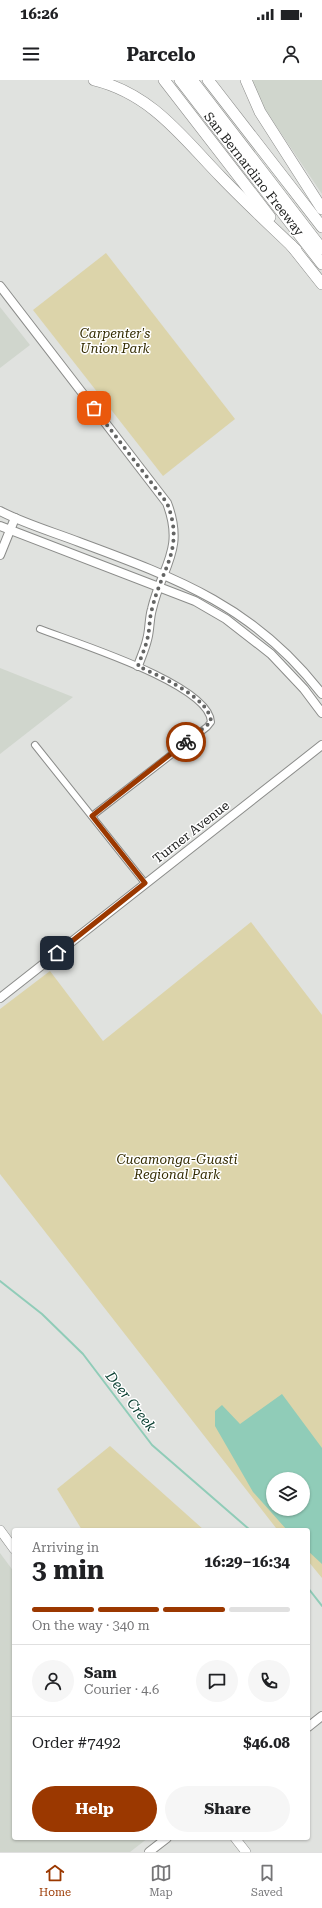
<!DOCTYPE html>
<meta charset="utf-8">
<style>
body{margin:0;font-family:"Roboto Serif",serif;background:#f6f6f6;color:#202124;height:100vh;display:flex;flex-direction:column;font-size:15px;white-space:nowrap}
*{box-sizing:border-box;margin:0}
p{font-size:13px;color:#757577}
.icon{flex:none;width:22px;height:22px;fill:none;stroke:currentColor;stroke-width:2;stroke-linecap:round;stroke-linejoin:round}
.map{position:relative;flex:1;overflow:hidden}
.panel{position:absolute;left:12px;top:1448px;width:298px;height:312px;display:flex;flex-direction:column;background:#fff;border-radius:4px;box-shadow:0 1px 3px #0004}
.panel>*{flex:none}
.fabs{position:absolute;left:266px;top:1392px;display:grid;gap:8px}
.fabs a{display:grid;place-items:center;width:44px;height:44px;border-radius:50%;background:#fff;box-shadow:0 1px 3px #0004;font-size:20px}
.pin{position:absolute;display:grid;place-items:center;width:34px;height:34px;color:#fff;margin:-17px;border-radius:8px;box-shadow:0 2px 6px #0006}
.courier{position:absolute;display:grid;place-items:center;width:40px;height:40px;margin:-20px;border:3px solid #9b3800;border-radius:50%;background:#fff;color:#222;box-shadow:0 1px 5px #0007}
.headline em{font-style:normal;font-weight:700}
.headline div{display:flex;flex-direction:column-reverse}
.headline{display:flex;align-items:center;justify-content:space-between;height:68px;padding:0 20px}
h1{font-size:26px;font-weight:700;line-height:30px}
.bar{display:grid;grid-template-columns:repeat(4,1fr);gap:6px 4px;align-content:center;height:48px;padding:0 20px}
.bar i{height:5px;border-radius:3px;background:#e0e0e0}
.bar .selected{background:#9b3800}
.bar p{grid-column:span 4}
.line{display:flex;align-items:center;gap:10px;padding:0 20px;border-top:1px solid #e0e0e0}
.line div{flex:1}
.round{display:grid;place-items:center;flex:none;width:42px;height:42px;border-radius:21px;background:#f6f6f6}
.cta{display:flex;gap:8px;margin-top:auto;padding:8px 20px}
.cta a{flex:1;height:46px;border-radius:24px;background:#9b3800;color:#fff;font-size:16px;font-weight:700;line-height:46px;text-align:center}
.cta a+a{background:#f6f6f6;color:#202124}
.status{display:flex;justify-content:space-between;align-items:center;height:28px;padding:0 20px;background:#fff;direction:ltr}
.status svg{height:11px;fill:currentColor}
header{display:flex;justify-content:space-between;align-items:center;height:52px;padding:0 20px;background:#fff;font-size:18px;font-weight:700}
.menu{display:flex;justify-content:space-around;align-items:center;height:56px;border-top:1px solid #e0e0e0;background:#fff;font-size:11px;color:#757577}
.menu a{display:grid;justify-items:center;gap:2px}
.menu .selected{color:#9b3800}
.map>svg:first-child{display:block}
.built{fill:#d0d6cd}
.green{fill:#dcd4aa;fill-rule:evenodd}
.water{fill:#90ccb8;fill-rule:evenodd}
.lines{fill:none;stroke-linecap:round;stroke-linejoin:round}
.stream{stroke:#90ccb8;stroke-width:2}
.street-casing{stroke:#8b8c8a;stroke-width:8}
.secondary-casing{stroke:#8b8c8a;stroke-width:10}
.primary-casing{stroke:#8b8c8a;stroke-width:10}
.highway-casing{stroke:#8b8c8a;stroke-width:12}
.street{stroke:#fff;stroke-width:6}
.secondary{stroke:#fff;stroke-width:8}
.primary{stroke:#fff;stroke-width:9}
.highway{stroke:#fff;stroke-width:11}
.done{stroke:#646564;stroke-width:4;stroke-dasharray:0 7.2}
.route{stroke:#9b3800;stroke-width:5}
.labels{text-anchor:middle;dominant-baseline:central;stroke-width:3;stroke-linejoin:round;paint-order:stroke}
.street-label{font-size:13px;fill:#212221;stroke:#fff}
.park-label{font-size:13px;font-style:italic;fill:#332b01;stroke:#fff}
.water-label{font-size:14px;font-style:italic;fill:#0c4033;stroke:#fff}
</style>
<div class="status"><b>16:26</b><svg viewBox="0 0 49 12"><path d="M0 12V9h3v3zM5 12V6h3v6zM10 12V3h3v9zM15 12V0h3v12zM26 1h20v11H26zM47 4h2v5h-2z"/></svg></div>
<header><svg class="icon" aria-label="menu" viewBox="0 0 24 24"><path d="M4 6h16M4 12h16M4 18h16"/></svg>Parcelo<svg class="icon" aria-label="person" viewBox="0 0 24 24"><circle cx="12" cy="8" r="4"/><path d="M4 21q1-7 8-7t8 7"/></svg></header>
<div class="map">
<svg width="322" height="1772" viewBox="0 0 322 1772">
<rect width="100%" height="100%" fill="#e0e2df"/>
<g class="built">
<polygon points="252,0 322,0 322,114 264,28"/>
<polygon points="0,227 30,265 0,288"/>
<polygon points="0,588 73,617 0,674"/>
<polygon points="0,1473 14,1492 14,1758 148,1758 130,1772 0,1772"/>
</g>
<g class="green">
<polygon points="106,173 235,339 163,396 33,230"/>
<path d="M 251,842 L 322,935 L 322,1498 L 308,1481 L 308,1450 L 278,1450 L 276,1448 L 0,1094 L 0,929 L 50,891 L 103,961 ZM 273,1399 L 303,1399 L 303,1429 L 273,1429 Z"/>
<polygon points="110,1366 204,1450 82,1450 57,1409"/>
</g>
<path class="water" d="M 282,1314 L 322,1368 L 322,1484 L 308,1471 L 308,1450 L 287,1450 L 253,1412 L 215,1346 L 215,1331 L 222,1325 L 240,1344 ZM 273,1399 L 303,1399 L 303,1429 L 273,1429 Z"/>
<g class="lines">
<g class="stream">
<polyline points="0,1201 42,1234 83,1274 152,1365 250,1450"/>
<polyline points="308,1508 322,1526"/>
</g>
<g class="street-casing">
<g id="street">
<path d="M 40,549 C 73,562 210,604 211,642 L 207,647 L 92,736"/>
<polyline points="35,665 145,803"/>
</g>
</g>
<g class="secondary-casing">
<g id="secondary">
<path d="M 0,206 L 167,423 C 185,470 162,486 152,529 C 149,539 150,550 147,560 C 145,569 141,577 138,586"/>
<path d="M 0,431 C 25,444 53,452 79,462 C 179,499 255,527 322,614"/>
<polyline points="0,446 195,521 226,539 271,574 304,609 322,633"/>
<polyline points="0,475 15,438"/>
<polyline points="0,918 322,665"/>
<polyline points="308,1647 322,1636"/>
<polyline points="149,1772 167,1758"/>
</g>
</g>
<g class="primary-casing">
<g id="primary">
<polyline points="0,1450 14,1469"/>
<polyline points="235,1758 246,1772"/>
</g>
</g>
<g class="highway-casing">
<g id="highway">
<path d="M 94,0 C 152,14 183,58 221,97 C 245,122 271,146 296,170"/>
<polyline points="164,0 270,137"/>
<polyline points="180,0 322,184"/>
<polyline points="192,0 322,169"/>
<polyline points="208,0 322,147"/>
<polyline points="246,0 260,32 322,129"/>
<polyline points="291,165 322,204"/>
</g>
</g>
<use href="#street" class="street"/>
<use href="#secondary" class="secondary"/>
<use href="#primary" class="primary"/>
<use href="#highway" class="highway"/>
</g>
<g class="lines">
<path class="done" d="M 94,328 L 167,423 C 185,469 162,487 152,529 C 149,539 150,550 147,560 C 145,569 141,577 138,586 C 158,596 210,617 211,642 L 186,662"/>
<polyline class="route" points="57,873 145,803 92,736 186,662"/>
</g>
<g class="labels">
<g class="street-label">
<text transform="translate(254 94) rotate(52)">San Bernardino Freeway</text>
<text transform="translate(191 752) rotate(-38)">Turner Avenue</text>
</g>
<g class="park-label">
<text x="115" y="253">Carpenter's<tspan x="115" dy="15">Union Park</tspan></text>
<text x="177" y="1079">Cucamonga-Guasti<tspan x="177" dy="15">Regional Park</tspan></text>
</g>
<g class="water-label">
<text transform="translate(131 1321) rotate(52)">Deer Creek</text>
</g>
</g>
</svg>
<div class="fabs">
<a><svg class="icon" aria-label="layers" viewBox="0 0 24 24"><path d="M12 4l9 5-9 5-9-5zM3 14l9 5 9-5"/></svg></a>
</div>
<div class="pin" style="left:94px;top:328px;background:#ea580c"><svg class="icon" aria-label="bag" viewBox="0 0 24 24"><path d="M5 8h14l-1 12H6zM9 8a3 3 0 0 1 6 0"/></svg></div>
<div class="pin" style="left:57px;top:873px;background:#1f2937"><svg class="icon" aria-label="home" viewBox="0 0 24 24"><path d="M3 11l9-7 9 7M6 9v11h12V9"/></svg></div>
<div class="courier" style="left:186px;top:662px"><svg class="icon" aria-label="bike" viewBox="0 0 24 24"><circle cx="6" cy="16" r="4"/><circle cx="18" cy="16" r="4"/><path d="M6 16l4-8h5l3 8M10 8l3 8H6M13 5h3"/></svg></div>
<section class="panel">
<div class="headline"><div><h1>3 min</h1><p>Arriving in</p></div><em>16:29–16:34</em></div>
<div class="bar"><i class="selected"></i><i class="selected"></i><i class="selected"></i><i></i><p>On the way · 340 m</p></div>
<div class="line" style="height:72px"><a class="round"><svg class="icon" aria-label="person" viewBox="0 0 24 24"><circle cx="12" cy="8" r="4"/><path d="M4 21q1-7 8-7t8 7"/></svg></a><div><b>Sam</b><p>Courier · 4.6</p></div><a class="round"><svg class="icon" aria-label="chat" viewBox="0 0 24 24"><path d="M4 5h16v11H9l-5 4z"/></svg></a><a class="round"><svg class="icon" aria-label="phone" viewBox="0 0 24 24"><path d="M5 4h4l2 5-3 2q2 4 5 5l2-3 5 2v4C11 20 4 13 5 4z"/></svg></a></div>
<div class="line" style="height:52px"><div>Order #7492</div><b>$46.08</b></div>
<div class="cta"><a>Help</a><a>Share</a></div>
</section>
</div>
<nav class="menu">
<a class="selected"><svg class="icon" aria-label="home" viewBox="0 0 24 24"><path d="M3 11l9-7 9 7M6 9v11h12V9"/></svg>Home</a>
<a><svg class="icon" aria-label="map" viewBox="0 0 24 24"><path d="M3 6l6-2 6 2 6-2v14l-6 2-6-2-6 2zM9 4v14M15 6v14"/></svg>Map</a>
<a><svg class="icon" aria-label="saved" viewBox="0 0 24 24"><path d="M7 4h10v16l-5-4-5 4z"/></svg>Saved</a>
</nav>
